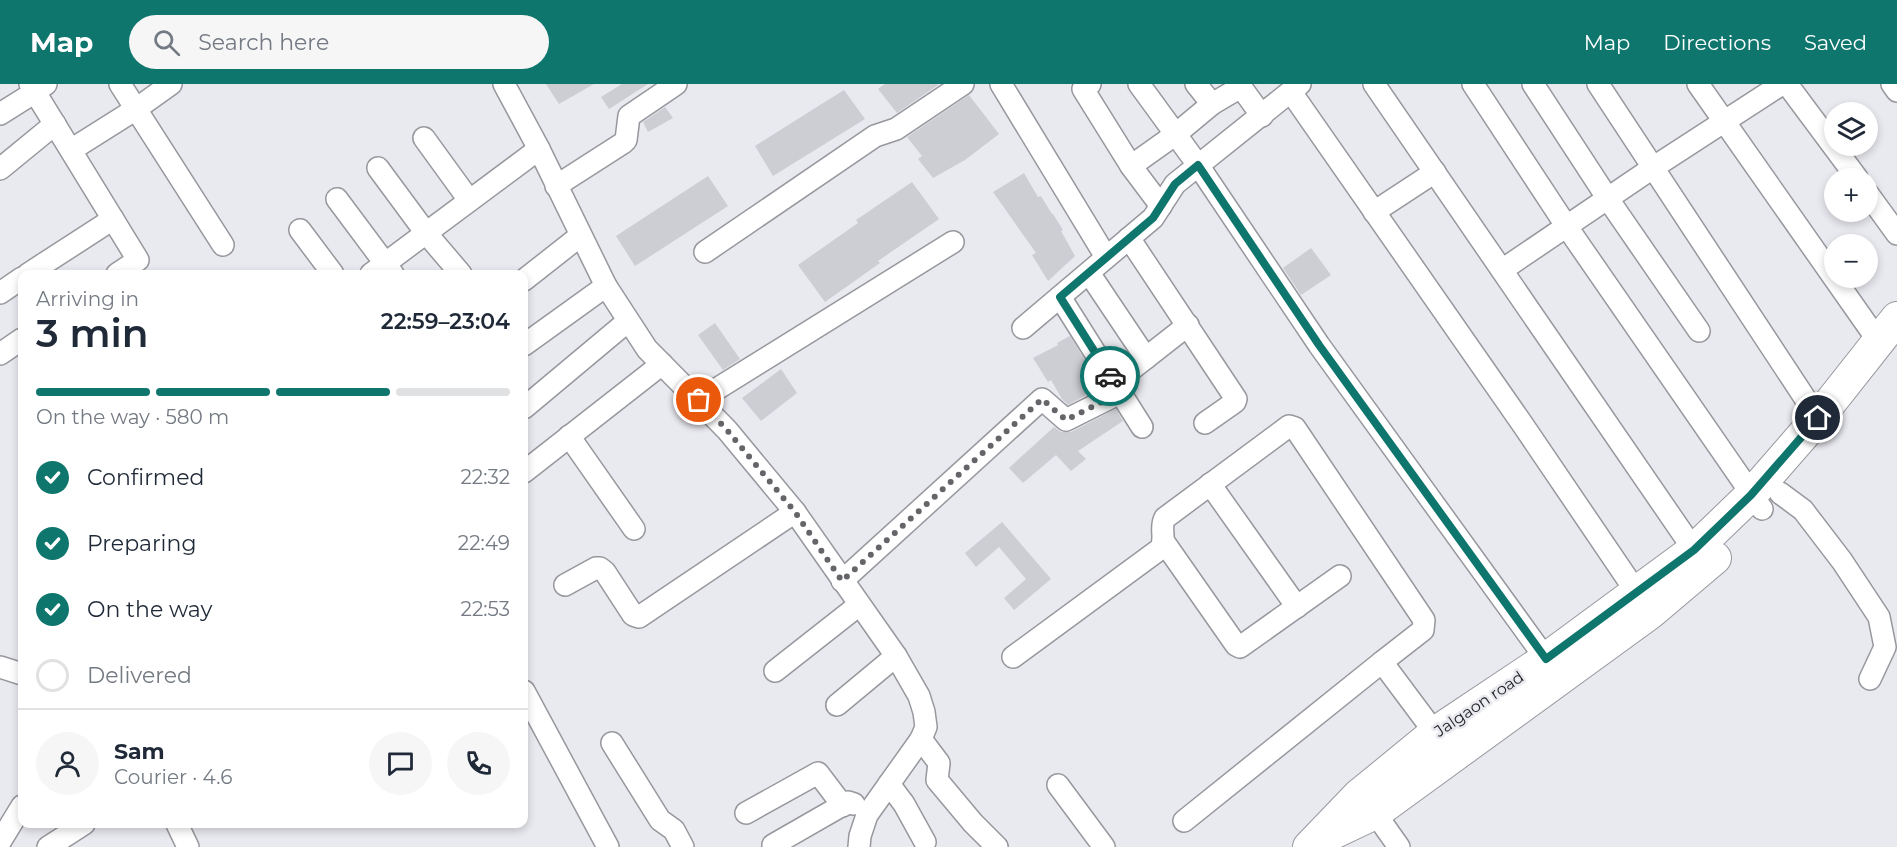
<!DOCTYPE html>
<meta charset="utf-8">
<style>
body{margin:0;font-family:Montserrat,sans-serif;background:#f6f6f7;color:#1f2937;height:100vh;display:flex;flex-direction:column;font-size:22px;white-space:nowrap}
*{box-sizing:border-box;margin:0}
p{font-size:20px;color:#747a83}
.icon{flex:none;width:33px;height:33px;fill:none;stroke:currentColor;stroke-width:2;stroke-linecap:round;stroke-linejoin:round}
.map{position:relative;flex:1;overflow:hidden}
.details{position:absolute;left:18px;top:186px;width:510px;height:558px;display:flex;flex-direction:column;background:#fff;border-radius:12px;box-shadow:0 3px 9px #0003}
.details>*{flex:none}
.controls{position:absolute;left:1824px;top:18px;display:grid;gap:12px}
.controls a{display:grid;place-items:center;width:54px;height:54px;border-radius:50%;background:#fff;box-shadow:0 3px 9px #0003;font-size:30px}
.pin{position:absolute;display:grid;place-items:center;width:51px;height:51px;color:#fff;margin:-26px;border:3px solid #fff;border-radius:50%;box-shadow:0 2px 6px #0007}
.courier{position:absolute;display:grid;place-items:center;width:60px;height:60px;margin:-30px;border:4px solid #0f766e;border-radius:50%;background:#fff;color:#222;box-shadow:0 2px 8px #0007}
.headline em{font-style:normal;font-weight:600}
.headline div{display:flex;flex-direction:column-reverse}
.headline{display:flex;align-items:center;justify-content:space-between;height:102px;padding:0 18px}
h1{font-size:39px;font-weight:600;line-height:45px}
.bar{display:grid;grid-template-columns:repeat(4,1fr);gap:9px 6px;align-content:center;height:72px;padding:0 18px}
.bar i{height:8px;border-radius:4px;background:#e0e1e3}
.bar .selected{background:#0f766e}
.bar p{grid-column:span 4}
.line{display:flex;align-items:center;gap:15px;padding:0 18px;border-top:2px solid #e0e1e3}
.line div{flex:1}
.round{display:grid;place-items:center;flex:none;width:63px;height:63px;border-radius:32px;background:#f6f6f7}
ol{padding:0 18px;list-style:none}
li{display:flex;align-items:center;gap:18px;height:66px}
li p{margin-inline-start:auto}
li .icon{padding:6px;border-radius:50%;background:#0f766e;color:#fff;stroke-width:4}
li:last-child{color:#747a83}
li i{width:33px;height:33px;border:3px solid #e0e1e3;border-radius:50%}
header{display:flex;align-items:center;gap:36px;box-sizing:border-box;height:84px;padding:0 30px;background:#0f766e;color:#fff}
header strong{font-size:28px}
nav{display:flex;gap:33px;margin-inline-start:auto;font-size:21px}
.search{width:420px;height:54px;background:#f6f6f7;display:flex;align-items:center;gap:15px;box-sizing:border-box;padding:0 21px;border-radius:33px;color:#747a83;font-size:22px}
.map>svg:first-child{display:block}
.building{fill:#cdcdd4}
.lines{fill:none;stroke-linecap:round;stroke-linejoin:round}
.minor-casing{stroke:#97979e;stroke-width:24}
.highway-casing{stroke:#97979e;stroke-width:34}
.minor{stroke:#fff;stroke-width:21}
.highway{stroke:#fff;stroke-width:32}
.done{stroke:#656569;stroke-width:6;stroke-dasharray:0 10.8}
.route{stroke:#0f766e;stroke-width:8}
.labels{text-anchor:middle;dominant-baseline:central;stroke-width:5;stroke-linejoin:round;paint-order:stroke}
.street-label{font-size:16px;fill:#1e1e21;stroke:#e9e9f0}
</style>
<header>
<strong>Map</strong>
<div class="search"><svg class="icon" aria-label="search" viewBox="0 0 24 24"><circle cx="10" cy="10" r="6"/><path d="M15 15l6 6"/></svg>Search here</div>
<nav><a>Map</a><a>Directions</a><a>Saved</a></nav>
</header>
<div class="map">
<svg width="1897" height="763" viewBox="0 0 1897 763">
<rect width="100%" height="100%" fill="#e9e9f0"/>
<g class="building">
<polygon points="546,0 594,0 559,20"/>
<polygon points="622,0 648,0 609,25 601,13"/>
<polygon points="885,0 937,0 938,1 897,29 878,5"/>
<polygon points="844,6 865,35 773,92 755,62"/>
<polygon points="969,11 999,50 965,76 933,94 918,75 922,72 907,53"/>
<polygon points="665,23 673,34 648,48 643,38"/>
<polygon points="1024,89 1038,113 1041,112 1052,130 1053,130 1063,146 1061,147 1075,172 1048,197 1032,171 1036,169 993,108"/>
<polygon points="708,92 728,122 635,182 616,152"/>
<polygon points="912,98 939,135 878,177 880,179 825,218 798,181 858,139 856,136"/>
<polygon points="1311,164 1331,191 1301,211 1283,184"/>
<polygon points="715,239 740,275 723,286 698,251"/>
<polygon points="1070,252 1100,300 1079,315 1068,321 1062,315 1051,296 1048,298 1033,274 1058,261 1057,259"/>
<polygon points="781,285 797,309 761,337 742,314"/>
<polygon points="1116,325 1123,337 1078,367 1086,375 1071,387 1056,371 1023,399 1009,384 1054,343 1061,348 1071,348"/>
<polygon points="1002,438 1051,495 1014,526 1004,514 1026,495 999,463 976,483 965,469"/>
</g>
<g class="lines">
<g class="minor-casing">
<g id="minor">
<polyline points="46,0 35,8 138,176 117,190"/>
<polyline points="120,0 223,161"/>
<polyline points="504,0 539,65 606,202 647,265 727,346 795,428 896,572 919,612 924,628 926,643 921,655 867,731 860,752 859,763"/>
<polyline points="1001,0 1106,173"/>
<polyline points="1090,0 1083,5 1131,82 1176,50 1212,20"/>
<polyline points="1139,0 1198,81 1319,261 1546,575"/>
<polyline points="1196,0 1212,20 1241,3 1262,32"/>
<polyline points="1374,0 1694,466"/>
<polyline points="1473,0 1567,143 1762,425"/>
<polyline points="1533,0 1608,115 1699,247"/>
<polyline points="1598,0 1818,334"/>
<polyline points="1698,0 1879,258"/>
<polyline points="1787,0 1857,94"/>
<polyline points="1892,0 1897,7"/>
<polyline points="1291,8 1523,341 1637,509"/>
<polyline points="0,30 35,8 30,0"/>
<polyline points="424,54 469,116"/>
<polyline points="71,66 136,25 171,0"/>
<polyline points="1131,82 1161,122"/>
<polyline points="378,84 426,149 461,190"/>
<polyline points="0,85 55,40"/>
<polyline points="556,102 623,59 626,56 629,32 676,0"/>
<polyline points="1868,110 1897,150"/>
<polyline points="337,115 393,190"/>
<polyline points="1374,128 1435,88"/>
<polyline points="300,146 333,190"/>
<polyline points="1129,154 1236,315 1235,318 1205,339"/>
<polyline points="705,168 875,52 896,45 963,0"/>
<polyline points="1502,186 1654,83 1782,0"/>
<polyline points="1089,189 1146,274"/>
<polyline points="28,190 113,135"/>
<polyline points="371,190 539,65"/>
<polyline points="524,196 580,152"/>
<polyline points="0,209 22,194"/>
<polyline points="1060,213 1142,343"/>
<polyline points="1023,244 1153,134 1175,100 1300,0"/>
<polyline points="524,261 606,202"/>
<polyline points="0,270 22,255"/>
<polyline points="1114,299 1188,241"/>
<polyline points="699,316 953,158"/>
<polyline points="524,324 628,237"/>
<polyline points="569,352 634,445"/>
<polyline points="524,388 662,280"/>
<polyline points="1210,400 1297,523"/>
<polyline points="1780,409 1803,426 1842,477 1879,533 1885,563 1870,595"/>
<polyline points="1164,458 1236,561 1240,563 1340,492"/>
<polyline points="842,497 1042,315 1066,336 1120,309"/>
<polyline points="565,501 596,484 600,484 605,488 633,531 639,533 795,428"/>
<path d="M 1013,573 L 1160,465 C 1167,455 1159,444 1165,434 L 1289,342 L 1295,344 L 1424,536 L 1423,546 L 1382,578"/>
<polyline points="0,583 22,590"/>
<polyline points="775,587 859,521"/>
<polyline points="524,607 608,763"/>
<polyline points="837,621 896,572"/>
<polyline points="921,655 939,679 937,696 973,739 997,763"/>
<polyline points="612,659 660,736 674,746 683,763"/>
<polyline points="889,700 904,720 925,758"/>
<polyline points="1058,701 1104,763"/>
<polyline points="746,729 818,689 843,722"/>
<polyline points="1375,729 1399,763"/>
<polyline points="1184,737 1382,578 1435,649"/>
<polyline points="177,740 188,763"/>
<polyline points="0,758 22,722"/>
<polyline points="773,761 848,718 854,720"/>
<polyline points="48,763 84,740"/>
</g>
</g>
<g class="highway-casing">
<g id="highway">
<polyline points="1333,749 1375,729 1650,529 1715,474"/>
<polyline points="1309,763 1358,712 1435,649 1546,575 1694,466 1751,411 1818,334 1897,234"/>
</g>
</g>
<use href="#minor" class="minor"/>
<use href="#highway" class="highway"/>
</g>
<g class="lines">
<polyline class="done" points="699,316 727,346 795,428 842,497 1042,315 1066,336 1120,309 1110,292"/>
<polyline class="route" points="1110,292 1060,213 1153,134 1175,100 1198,81 1319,261 1546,575 1694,466 1751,411 1818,334"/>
</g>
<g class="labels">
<g class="street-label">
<text transform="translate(1479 620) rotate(-34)">Jalgaon road</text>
</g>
</g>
</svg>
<div class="controls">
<a><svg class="icon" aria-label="layers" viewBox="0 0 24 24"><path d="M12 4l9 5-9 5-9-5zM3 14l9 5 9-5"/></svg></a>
<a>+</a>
<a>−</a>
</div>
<div class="pin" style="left:699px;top:316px;background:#ea580c"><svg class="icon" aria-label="bag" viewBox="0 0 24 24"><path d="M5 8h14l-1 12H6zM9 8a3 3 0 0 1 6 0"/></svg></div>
<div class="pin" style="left:1818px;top:334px;background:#1f2937"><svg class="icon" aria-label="home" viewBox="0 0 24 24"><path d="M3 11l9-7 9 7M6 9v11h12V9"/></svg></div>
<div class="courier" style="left:1110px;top:292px"><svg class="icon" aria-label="car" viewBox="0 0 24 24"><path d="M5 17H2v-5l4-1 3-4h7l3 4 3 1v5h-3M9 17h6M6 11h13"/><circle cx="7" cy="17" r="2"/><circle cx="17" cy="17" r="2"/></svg></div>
<section class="details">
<div class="headline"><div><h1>3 min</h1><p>Arriving in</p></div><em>22:59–23:04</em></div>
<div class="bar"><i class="selected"></i><i class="selected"></i><i class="selected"></i><i></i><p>On the way · 580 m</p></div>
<ol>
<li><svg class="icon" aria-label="check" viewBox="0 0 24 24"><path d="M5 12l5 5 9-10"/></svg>Confirmed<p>22:32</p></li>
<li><svg class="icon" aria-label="check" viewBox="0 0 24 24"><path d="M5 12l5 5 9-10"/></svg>Preparing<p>22:49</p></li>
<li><svg class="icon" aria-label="check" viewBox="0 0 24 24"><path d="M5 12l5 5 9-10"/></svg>On the way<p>22:53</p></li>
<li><i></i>Delivered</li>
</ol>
<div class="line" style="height:108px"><a class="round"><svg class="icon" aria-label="person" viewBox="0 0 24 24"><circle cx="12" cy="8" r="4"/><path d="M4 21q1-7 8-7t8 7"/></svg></a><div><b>Sam</b><p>Courier · 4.6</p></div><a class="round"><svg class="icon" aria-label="chat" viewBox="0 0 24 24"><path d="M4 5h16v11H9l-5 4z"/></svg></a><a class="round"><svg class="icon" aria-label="phone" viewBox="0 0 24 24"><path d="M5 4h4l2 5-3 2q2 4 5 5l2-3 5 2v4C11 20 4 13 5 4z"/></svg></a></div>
</section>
</div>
